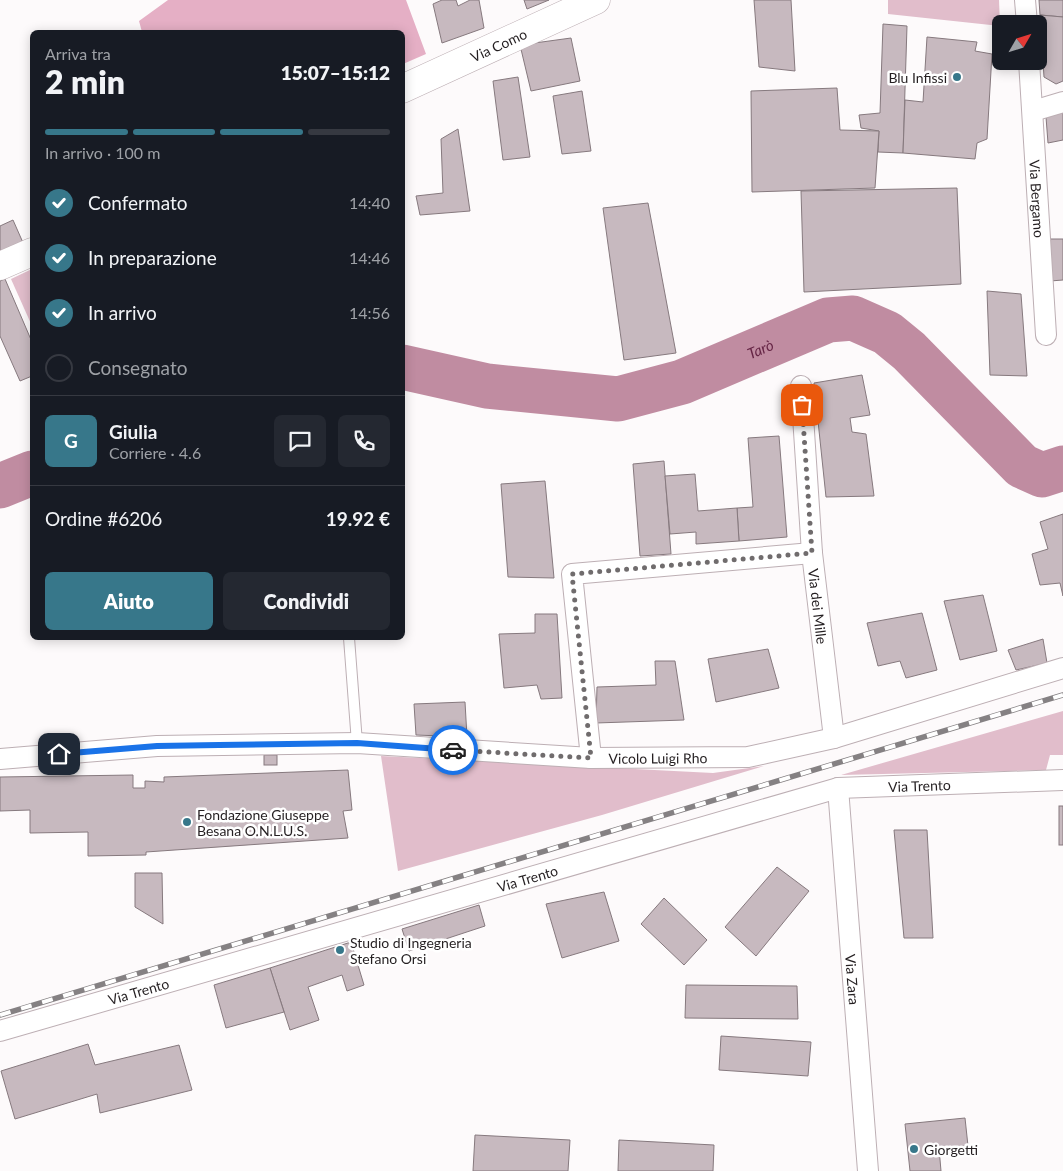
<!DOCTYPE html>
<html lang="it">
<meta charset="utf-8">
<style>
body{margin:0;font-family:Lato,sans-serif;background:#242831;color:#f1f3f6;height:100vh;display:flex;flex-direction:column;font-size:19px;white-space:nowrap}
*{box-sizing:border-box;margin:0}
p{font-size:16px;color:#9ea1a6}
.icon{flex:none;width:28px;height:28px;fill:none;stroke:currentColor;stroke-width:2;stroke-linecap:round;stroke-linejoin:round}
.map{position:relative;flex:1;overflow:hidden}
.panel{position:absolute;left:30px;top:30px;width:375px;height:610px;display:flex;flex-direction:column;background:#171b24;border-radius:8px;box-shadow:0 2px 12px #0003}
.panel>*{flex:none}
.needle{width:32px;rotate:51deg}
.buttons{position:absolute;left:992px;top:15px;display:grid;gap:10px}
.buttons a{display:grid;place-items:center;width:55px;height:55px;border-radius:8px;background:#171b24;box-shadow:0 2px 12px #0003;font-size:25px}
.pin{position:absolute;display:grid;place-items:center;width:42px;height:42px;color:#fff;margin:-21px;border-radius:10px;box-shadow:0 2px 8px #0006}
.courier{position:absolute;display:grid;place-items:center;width:50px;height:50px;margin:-25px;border:4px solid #1a73e8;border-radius:50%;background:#fff;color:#222;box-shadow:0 1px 6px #0007}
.headline em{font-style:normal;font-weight:800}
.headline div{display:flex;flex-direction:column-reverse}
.headline{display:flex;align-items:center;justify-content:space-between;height:85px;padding:0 15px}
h1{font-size:32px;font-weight:800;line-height:38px}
.bar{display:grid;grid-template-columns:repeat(4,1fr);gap:8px 5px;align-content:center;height:60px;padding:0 15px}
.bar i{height:6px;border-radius:4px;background:#363941}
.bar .active{background:#37778a}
.bar p{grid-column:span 4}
.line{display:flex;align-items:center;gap:12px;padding:0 15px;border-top:1px solid #363941}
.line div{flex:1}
.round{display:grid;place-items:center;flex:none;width:52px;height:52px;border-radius:8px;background:#242831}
ol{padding:0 15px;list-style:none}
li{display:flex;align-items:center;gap:15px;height:55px}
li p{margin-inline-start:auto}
li .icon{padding:5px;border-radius:50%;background:#37778a;color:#fff;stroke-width:4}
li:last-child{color:#9ea1a6}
li i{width:28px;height:28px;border:2px solid #363941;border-radius:50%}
.cta{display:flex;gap:10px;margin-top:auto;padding:10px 15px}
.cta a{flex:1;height:58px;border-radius:8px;background:#37778a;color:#fff;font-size:20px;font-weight:800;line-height:58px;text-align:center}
.cta a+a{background:#242831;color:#f1f3f6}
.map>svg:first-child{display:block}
.green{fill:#e1bdcb}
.forest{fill:#e5afc5}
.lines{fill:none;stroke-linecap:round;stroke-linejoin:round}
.river{stroke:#c08ca1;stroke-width:45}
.building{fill:#c7b9bf;stroke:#86797e}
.lane-casing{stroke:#bdafb4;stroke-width:12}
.street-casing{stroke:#bdafb4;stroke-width:22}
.secondary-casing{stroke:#bdafb4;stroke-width:29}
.lane{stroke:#fff;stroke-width:10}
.street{stroke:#fff;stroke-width:20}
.secondary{stroke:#fff;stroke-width:28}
.rail-casing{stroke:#858183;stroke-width:5.5}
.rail{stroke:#fff;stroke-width:4;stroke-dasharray:11;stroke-linecap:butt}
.done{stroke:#706c6d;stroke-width:5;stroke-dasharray:0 9}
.route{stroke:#1a73e8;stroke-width:6}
.poi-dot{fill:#37778a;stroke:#fff;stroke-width:2}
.labels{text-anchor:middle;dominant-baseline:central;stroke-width:5;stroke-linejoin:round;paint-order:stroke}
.street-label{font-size:14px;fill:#241f21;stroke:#fff}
.poi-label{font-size:14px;fill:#241f21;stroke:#fff;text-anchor:start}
.water-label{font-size:15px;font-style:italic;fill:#662646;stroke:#fff}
</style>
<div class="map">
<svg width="1063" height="1171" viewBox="0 0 1063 1171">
<rect width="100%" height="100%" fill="#fdfafb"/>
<g class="green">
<polygon points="888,0 999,0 1000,26 888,14"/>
<polygon points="32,269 32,326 11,279"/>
<polygon points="1063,711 1063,755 1050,755 1046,770 841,775"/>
<polygon points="381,756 713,773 764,766 602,815 398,871"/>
</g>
<polygon class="forest" points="168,0 406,0 426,54 403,64 402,32 142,32 139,21"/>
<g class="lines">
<g class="river">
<path id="s1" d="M 402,367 L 487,386 L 618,399 L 682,382 L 828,320 L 853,318 L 887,333 L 909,351 L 1022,466 L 1042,475 L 1063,468"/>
<polyline points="0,486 32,473"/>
</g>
</g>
<g class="building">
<polygon points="442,0 456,0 458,6 470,0 479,0 484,28 442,43 433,4"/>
<polygon points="524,0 549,0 527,9"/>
<polygon points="754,0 791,0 795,71 759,67"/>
<polygon points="1039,0 1063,0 1063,17 1040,15"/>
<polygon points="1040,15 1063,17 1063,81 1056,84 1044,77"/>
<polygon points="883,24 907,26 903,153 878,152 879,131 861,128 859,115 880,113"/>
<polygon points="927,37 977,42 975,51 992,54 987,139 977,143 975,159 903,153 905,100 923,102"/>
<polygon points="571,38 580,81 531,91 520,45"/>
<polygon points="518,77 530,157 503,160 493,81"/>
<polygon points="837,88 840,130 879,131 875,188 752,192 751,91"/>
<polygon points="582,91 591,151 562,154 553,96"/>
<polygon points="1063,111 1063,140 1048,143 1046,117"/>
<polygon points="458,129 470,211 420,215 416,196 443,193 441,139"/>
<polygon points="957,188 961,284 804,292 801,191"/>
<polygon points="648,203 676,353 624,360 603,208"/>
<polygon points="13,220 28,254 0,266 0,226"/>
<polygon points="1048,239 1063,239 1063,280 1050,281"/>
<polygon points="5,279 32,342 32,376 20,381 0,336 0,281"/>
<polygon points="987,291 1021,294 1027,376 990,375"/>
<polygon points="862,375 870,415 850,418 852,432 866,434 874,496 826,497 814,383"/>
<polygon points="779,436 787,537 739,541 737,508 753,507 748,438"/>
<polygon points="664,461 671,554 640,556 633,464"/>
<polygon points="695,474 698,511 737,508 739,541 696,544 696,532 670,534 665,476"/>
<polygon points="545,481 554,578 508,577 501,484"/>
<polygon points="1063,514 1063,596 1060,583 1040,585 1032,554 1048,549 1040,522"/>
<polygon points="983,595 997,651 960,660 944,601"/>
<polygon points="922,613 937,670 906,678 900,661 878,666 867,623"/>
<polygon points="535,614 557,614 562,698 541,699 537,685 504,688 499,634 535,633"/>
<polygon points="1043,639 1047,663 1016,670 1008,650"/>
<polygon points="768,649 779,688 716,702 708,659"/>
<polygon points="655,661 675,661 684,720 596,723 597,687 656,685"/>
<polygon points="465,702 467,737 416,735 414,704"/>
<rect x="264" y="755" width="13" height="10"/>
<polygon points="348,770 352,810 343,811 348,838 146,852 146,855 88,856 88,832 30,833 30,810 0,811 0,777 133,775 133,788 145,788 145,781 164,782 164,777"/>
<rect x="1059" y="806" width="4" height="39"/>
<polygon points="894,830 927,830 933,938 904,938"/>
<polygon points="777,867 809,891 756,956 725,927"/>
<polygon points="135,873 162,873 163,924 135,907"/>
<polygon points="604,892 619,941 562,958 546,904"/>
<polygon points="664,898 707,940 684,965 641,924"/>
<polygon points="479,905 485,926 409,951 402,929"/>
<polygon points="351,942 364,985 347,991 342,975 308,987 319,1020 290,1030 270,968"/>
<polygon points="270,968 284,1012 226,1028 214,985"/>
<polygon points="686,985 797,986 798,1019 685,1018"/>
<polygon points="721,1036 811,1042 808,1076 719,1070"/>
<polygon points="88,1044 95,1065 179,1045 192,1090 100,1113 97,1094 15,1119 1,1071"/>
<polygon points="965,1118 968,1146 939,1148 941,1171 910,1171 905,1124"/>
<polygon points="475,1135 570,1140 568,1171 473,1171"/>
<polygon points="619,1140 714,1145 713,1171 618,1171"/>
</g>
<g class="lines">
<g class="lane-casing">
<polyline id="lane" points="349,638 357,743"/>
</g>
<g class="street-casing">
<g id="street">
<polyline points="1025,0 1027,24"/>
<path id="s2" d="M 1029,61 L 1046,335"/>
<polyline points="1033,111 1063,102"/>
<path id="s3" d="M 801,386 L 812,553 L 834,738"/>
<polyline points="591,758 572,574 812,553"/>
<path id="s4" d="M 0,759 L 157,746 L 357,743 L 591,758 L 748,757 L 834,738 L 1063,668"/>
<path id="s5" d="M 838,788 L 868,1171"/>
<path id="s6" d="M 0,1031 L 838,788 L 1063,780"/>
</g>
</g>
<g class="secondary-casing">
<g id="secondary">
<path id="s7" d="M 402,89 L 596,0"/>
<polyline points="0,266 32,252"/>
</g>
</g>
<use href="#lane" class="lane"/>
<use href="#street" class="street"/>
<use href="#secondary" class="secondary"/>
<g class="rail-casing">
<polyline id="rail" points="0,1015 1063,695"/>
</g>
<use href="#rail" class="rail"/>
</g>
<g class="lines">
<polyline class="done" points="453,750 591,758 572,574 812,553 802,405"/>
<polyline class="route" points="59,754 157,746 219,745 357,743 453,750"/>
</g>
<g class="poi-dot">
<circle cx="957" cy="77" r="5"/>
<circle cx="187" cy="822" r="5"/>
<circle cx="340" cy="950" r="5"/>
<circle cx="914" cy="1149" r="5"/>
</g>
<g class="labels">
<g class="street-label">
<text stroke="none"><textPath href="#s7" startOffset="106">Via Como</textPath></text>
<text stroke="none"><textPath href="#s2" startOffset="138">Via Bergamo</textPath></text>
<text stroke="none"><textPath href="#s3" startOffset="221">Via dei Mille</textPath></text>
<text stroke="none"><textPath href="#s4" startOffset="659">Vicolo Luigi Rho</textPath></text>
<text stroke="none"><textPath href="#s6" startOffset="954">Via Trento</textPath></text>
<text stroke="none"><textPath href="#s6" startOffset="549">Via Trento</textPath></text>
<text stroke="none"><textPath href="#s5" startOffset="192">Via Zara</textPath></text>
<text stroke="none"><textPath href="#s6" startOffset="144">Via Trento</textPath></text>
</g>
<g class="poi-label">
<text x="947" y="77" text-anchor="end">Blu Infissi</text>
<text x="197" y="814">Fondazione Giuseppe<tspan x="197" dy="16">Besana O.N.L.U.S.</tspan></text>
<text x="350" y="942">Studio di Ingegneria<tspan x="350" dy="16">Stefano Orsi</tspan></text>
<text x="924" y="1149">Giorgetti</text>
</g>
<g class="water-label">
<text stroke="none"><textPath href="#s1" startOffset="370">Tarò</textPath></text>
</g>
</g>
</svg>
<div class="buttons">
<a><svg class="needle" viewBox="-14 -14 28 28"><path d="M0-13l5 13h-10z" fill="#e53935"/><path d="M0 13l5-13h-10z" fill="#9ea1a6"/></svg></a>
</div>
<div class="pin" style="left:802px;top:405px;background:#ea580c"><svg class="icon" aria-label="bag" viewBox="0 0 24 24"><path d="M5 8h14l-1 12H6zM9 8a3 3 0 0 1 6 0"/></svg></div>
<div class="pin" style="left:59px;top:754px;background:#1f2937"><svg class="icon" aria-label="home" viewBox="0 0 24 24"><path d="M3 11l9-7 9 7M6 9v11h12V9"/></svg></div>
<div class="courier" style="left:453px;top:750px"><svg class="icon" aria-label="car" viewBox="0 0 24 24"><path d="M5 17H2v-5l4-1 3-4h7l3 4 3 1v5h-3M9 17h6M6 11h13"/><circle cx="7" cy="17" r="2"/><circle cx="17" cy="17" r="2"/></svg></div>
<section class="panel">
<div class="headline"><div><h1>2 min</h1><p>Arriva tra</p></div><em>15:07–15:12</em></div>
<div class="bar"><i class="active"></i><i class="active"></i><i class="active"></i><i></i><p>In arrivo · 100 m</p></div>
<ol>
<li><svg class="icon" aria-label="check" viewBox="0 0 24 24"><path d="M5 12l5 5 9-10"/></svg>Confermato<p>14:40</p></li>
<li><svg class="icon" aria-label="check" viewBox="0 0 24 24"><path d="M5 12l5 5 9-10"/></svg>In preparazione<p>14:46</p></li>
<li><svg class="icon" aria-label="check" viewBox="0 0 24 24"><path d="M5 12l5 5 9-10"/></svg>In arrivo<p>14:56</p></li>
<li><i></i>Consegnato</li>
</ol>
<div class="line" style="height:90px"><b class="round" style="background:#37778a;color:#fff">G</b><div><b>Giulia</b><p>Corriere · 4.6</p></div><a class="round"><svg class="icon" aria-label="chat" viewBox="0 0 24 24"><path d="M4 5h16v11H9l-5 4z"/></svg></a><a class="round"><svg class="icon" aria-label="phone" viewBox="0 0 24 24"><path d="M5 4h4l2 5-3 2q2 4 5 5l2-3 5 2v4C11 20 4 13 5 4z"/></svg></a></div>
<div class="line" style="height:65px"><div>Ordine #6206</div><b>19.92 €</b></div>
<div class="cta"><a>Aiuto</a><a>Condividi</a></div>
</section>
</div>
